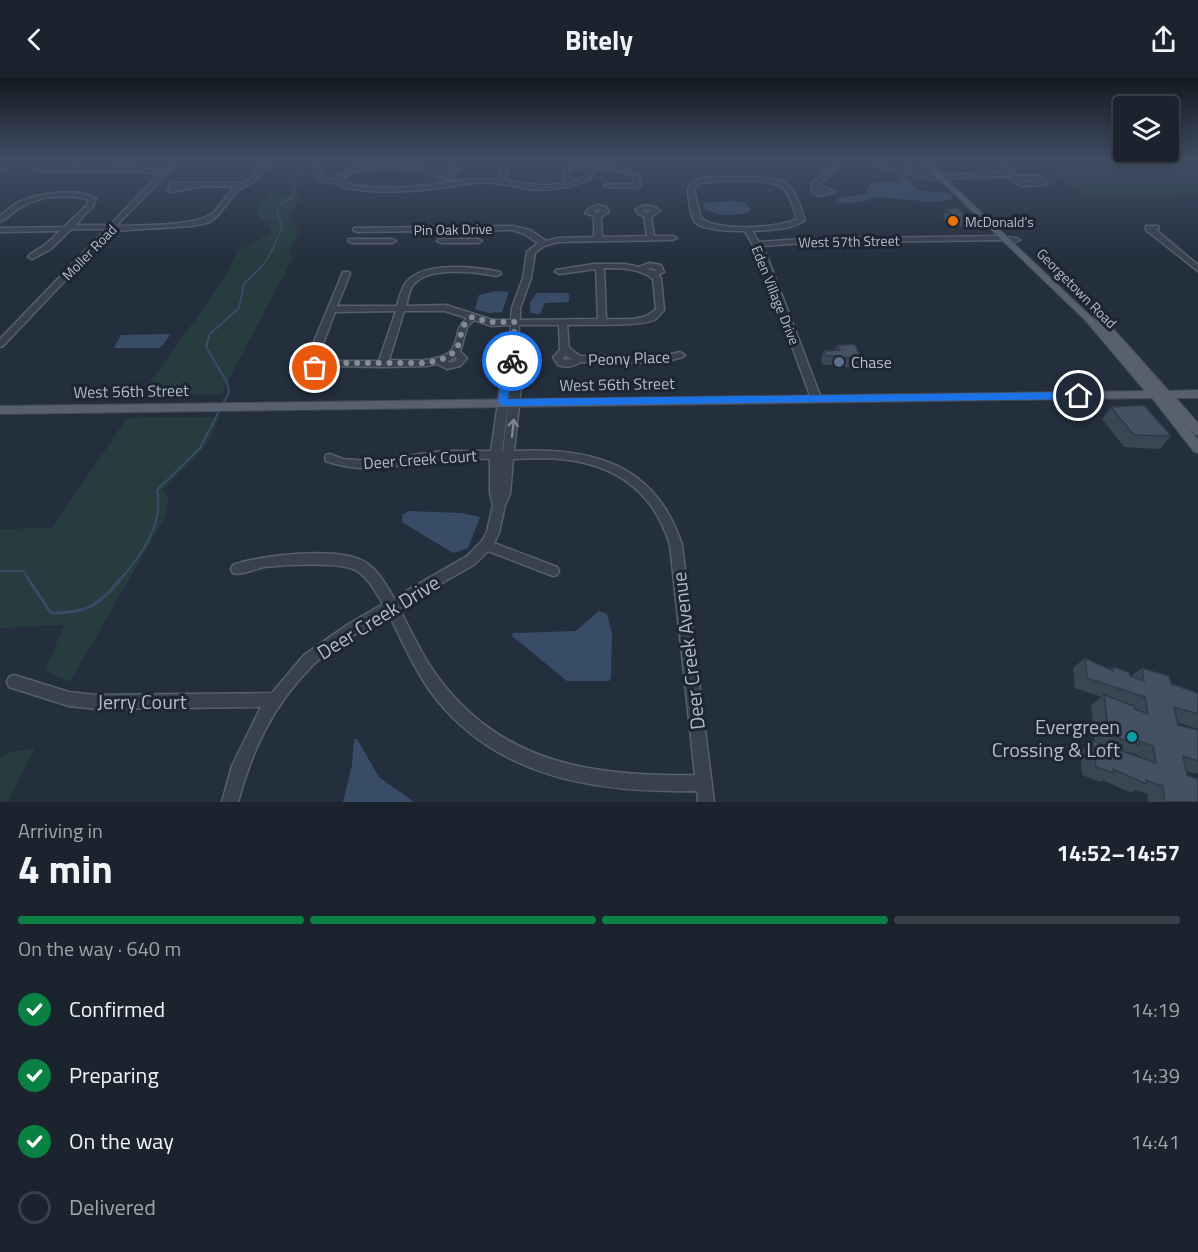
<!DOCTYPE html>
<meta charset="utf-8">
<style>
body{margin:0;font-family:"Titillium Web",sans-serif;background:#242b36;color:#f1f3f6;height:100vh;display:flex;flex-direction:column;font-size:22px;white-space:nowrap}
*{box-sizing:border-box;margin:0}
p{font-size:20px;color:#a0a4aa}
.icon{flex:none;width:33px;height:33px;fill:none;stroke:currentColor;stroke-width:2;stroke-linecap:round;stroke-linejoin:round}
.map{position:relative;height:724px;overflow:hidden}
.drawer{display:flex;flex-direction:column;background:#1b232e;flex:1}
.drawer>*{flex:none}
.controls{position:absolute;left:1113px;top:18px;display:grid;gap:12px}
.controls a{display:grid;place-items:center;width:66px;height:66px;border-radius:6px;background:#1b232e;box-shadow:0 3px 9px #0003,0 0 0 2px #39404a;font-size:30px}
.pin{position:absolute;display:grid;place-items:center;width:51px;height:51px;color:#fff;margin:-26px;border:3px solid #fff;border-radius:50%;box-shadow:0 2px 6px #0007}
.courier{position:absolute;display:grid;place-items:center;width:60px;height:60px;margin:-30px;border:4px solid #1a73e8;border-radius:50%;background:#fff;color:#222;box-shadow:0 2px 8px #0007}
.summary em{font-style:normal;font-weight:700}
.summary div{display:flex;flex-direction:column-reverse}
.summary{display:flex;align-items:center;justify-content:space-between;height:102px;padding:0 18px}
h1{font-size:39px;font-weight:700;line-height:45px}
.bar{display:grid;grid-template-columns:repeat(4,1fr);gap:9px 6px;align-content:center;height:72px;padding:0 18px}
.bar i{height:8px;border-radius:4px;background:#39404a}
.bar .on{background:#0b8043}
.bar p{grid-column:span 4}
ol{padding:0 18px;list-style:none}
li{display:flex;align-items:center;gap:18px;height:66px}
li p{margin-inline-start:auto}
li .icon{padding:6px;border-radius:50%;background:#0b8043;color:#fff;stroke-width:4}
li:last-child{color:#a0a4aa}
li i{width:33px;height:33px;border:3px solid #39404a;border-radius:50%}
header{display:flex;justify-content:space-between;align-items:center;height:78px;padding:0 18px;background:#1b232e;font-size:27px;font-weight:700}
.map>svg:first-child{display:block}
.green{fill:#263c3f}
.water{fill:#394c67}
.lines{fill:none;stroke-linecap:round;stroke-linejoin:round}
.stream-far2{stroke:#394c67;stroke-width:1.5}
.stream-far1{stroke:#394c67;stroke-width:2}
.stream{stroke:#394c67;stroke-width:3}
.minor-casing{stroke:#565f6c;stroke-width:3}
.major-casing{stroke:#414a57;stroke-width:2}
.minor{fill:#38414e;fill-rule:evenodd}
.major{fill:#56606e;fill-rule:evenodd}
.wall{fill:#3b4654;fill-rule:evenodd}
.building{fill:#455162;stroke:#303945;stroke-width:1.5}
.oneway{stroke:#7c8592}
.route{fill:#1a73e8}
.done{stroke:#828b98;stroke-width:6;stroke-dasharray:0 10.8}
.food-dot{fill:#e8710a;stroke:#1d2633;stroke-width:2}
.service-dot{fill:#5c6f8a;stroke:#1d2633;stroke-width:2}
.culture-dot{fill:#0f9aa8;stroke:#1d2633;stroke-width:2}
.labels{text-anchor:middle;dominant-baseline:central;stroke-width:6;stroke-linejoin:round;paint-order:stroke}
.far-poi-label{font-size:14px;fill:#b4bcc9;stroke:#1d2633;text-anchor:start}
.far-street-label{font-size:14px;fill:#b4bcc9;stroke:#1d2633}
.street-label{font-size:16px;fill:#b4bcc9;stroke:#1d2633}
.poi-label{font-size:16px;fill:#b4bcc9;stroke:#1d2633;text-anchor:start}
.near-street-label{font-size:20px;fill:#b4bcc9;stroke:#1d2633}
.near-poi-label{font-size:20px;fill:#b4bcc9;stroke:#1d2633;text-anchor:end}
</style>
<header><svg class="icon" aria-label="back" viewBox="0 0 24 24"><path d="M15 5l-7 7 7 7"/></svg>Bitely<svg class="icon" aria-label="share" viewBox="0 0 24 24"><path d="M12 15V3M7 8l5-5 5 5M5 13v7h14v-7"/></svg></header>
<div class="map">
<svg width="1198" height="724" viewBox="0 0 1198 724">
<rect width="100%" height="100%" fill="#242f3e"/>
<g class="green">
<polygon points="1122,81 1186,81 1198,89 1198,116 1083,118 1048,88 1132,88"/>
<polygon points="272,116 301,118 290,136 299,154 289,174 293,180 221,316 141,316 200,235 229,191 237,173 272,154 268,146 257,137 259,128"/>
<polygon points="220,339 206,368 163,411 169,424 165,439 70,604 45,593 64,547 0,550 0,451 52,450 127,340"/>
<polygon points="35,670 8,724 0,724 0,681 8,675"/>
</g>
<g class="water">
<path d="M 835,81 L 888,81 C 891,88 896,91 902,95 C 909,101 911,108 920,112 C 931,116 943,110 953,118 L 953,121 L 934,124 L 874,119 L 862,124 L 838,125 L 836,121 L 865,116 L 870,105 L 900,103 L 895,95 L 889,93 Z"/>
<path d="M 738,123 L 746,125 L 750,131 L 749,134 C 735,138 709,140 702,126 L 707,124 Z"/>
<polygon points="496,213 509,214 502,234 489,235 475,231 479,217"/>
<polygon points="537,215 567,215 569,216 569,224 545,225 540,236 530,235 530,224"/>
<polygon points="121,257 167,256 170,257 163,267 158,270 114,270"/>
<polygon points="409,433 461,435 480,439 468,470 453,475 402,444 402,437"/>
<polygon points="599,533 607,536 612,556 611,600 609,603 567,603 512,558 513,555 518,555 576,553"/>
<polygon points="354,661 357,661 379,699 414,724 343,724 352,687"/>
</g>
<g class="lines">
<path class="stream-far2" d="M 259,191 C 271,179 274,166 282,151 L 277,132 L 283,124 L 293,119 L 293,111 L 298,106 L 290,101 L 302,93 L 305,88 L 298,83"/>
<g class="stream-far1">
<polyline points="0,493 23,493 30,503"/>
<path d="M 119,503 C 141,477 164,448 157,412 L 200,370 L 229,314 L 227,304 L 206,269 L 210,256 L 239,230 L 244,206 L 261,189"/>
</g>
<path class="stream" d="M 29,502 L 51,535 C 86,535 97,529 120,502"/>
<g class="minor-casing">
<g id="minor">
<path d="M 173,81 L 317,81 L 322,85 L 318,91 L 326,101 L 337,101 L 337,98 C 360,78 419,85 446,96 L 450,93 L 455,83 L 460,84 L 456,94 L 451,98 L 454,101 L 451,103 C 419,90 375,81 343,99 L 347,106 C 376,111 408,110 437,106 C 458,104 477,99 498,101 L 502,88 L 505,86 L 508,88 L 505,102 C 526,107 547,109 568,105 L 563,100 L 564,87 L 584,85 L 587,87 L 584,89 L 569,90 L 569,99 L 574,103 L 585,99 C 590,88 591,81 603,81 L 596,87 L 616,88 L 638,96 L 640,108 L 637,110 L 605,109 L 604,108 L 607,106 L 634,106 L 633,98 L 615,92 L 595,91 L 590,101 C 568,111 546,114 522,110 C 508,107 496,104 481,104 C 467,105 454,108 440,110 C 408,114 374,116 343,109 L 339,105 L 322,104 L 312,91 L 315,86 L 313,84 L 270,84 L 254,103 L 238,112 L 218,137 L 210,144 L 192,148 L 112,153 L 3,268 L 0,269 L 0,261 L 106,151 L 71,151 L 51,171 L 32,181 L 28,179 L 29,177 L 45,167 L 60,153 L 0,154 L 0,150 L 64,149 L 88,126 L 89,122 C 70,115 41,118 23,128 C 15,132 8,140 0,144 L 0,138 C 6,133 12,128 19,124 C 37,115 79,109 96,121 L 93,128 L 75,147 L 110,147 L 160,95 L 129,93 L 41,93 L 38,91 L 39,90 L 129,89 L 163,92 ZM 263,84 L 250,101 L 242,105 L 171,105 L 168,112 L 171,114 L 205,108 L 235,109 C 227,116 222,127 214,134 C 198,149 139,147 116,148 L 177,85 Z"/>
<polygon points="726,81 769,81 766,83 729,83"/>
<polygon points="825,81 832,81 836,86 836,92 819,106 836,114 819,118 812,113 811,106 830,91 830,86"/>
<polygon points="897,81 903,81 911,93 931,97 1007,94 1008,92 997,81 1004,81 1014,92 1011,97 1009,98 931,101 907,95"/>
<polygon points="0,83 3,85 3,90 0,92"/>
<path d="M 1012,98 L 1038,98 L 1048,105 L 1045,107 L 1021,108 L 1010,101 L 1009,100 ZM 1019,102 L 1036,102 L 1038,103 L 1022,104 Z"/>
<path d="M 705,100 C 724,100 781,94 792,111 C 798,119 801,132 805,142 C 791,152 769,152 752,153 L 759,164 L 803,161 L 998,158 L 1016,160 L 1020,162 L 1016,164 L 998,162 L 803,165 L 761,168 L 767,178 L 821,320 L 816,323 L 811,320 L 759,178 L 745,153 C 733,153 706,153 696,145 C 689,137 689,120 688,111 L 693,104 ZM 705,104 C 723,104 773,99 784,111 C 791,118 794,132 797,141 C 778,150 717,154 701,140 L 694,111 L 697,106 Z"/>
<path d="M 597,127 L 606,129 L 609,134 L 601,139 L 602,159 L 647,158 L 644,138 L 638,136 L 636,131 C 643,126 653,126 660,133 L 651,139 L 654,158 L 673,158 L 677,160 L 673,162 L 558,164 L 544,168 L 535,175 L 531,200 L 520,230 L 520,242 L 598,241 L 596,191 L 559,196 L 555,194 L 556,192 L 594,186 L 625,186 L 639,189 L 649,185 L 661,187 L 664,194 L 658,197 L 661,200 L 664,232 C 661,235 658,240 654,242 C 639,249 586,246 567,247 L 569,270 L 580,278 L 659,279 L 680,274 L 685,277 L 683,279 L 659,285 L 581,284 C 573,289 567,290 558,287 L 553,279 L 560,272 L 559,247 L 519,247 L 518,281 L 523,291 L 514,373 C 592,369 656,386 682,467 L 714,724 L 698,724 L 697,713 C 595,715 494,700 430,613 C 413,589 402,562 389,537 C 364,551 332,568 312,588 C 272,629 253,670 238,724 L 222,724 L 232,688 L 261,629 L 97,631 L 69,628 L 9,609 L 7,604 L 9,599 L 14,597 L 69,614 L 97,617 L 272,615 L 304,577 L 347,547 L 383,526 C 376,514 369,501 357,493 C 343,483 283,487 264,489 C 255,491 241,498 233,495 L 231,491 L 233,487 C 261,477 339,468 365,484 C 378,492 386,507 394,520 L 467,478 L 482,463 L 487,454 L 493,427 L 490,415 L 490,381 C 471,380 452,380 433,382 C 394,387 365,397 326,383 L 325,380 L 326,377 L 330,376 L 343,381 L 369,383 L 443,373 L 491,373 L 503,291 L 508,281 L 511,247 L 492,248 L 474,242 L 467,249 L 460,274 L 467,280 L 460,288 L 447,291 L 437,286 L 427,288 L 383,289 L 328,288 L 315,293 L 302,290 L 300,288 L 302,281 L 312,275 L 311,271 L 343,194 L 349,194 L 350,196 L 337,228 L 397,228 C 399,221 401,212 405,206 C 421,182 477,189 500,194 L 501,196 L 497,198 C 477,194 429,188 414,206 C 409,211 408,221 406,228 L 446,227 L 493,242 L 511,242 L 512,230 L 523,200 L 527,174 L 538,165 L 524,156 L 513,152 L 357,154 L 353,152 L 354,150 L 513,148 L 530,152 L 546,163 L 558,160 L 594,159 L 594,138 L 585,135 L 589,130 ZM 597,131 L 601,133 L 598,135 L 593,134 ZM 645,131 L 652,133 L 648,135 L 643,134 L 643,132 ZM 604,190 C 621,190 639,190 653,201 L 656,231 C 643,244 623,241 606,241 ZM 650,190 L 655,191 L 656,193 L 647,191 ZM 396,233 L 379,283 L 334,283 L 322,277 L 321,271 L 335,234 ZM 404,233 L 445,233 L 467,240 C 454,252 460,257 453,270 C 444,286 405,282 389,282 ZM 565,278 L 572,281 L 564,282 L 563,280 ZM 455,279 L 457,280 L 454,284 L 447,284 ZM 315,281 L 320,284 L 314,287 L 310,286 L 311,283 ZM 513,290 L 503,373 L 502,373 ZM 542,380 C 605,381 651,405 670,467 L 695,697 C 596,699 503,686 440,602 C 423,580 412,555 399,530 L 475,486 L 488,473 L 553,498 L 557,497 L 559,493 L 557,489 L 494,465 L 499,455 L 505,427 L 510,416 L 513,381 Z"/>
<polygon points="1146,148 1158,148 1159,150 1156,152 1198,187 1198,193 1146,152"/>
<polygon points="349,161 392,161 396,163 392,165 352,165 348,163"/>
<polygon points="438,161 478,161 482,163 478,165 441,165 437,163"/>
</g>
</g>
<g class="major-casing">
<polygon id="major" points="918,81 925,81 1100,247 1093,239 1098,236 1101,237 1169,313 1198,312 1198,320 1176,320 1198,345 1198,357 1194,356 1184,344 1198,362 1198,375 1194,374 1152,320 0,336 0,328 1145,313 1086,243"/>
</g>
<use href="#minor" class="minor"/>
<use href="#major" class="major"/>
</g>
<g class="wall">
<polygon points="946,130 966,139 962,148 950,148 943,139"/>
<polygon points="837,267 861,280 858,289 840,289 839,287 823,287 821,282 824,273 835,272"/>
<polygon points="1111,329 1171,358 1160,371 1124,369 1102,341"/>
<path d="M 1085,580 L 1110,591 L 1113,589 L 1131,598 L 1142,590 L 1171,606 L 1198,615 L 1198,651 L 1177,644 L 1178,647 L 1198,652 L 1198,695 L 1196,696 L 1186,693 L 1198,724 L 1148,724 L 1147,716 L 1136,712 L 1131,715 L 1103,702 L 1100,704 L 1082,697 L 1080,673 L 1093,663 L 1095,664 L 1091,627 L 1102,619 L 1075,610 L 1073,590 ZM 1129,674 L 1138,677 L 1138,679 L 1127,675 Z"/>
</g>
<g class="building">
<polygon points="946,130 958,130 966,139 954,140"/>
<polygon points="855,266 861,280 843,280 842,278 826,278 824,273 840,272 837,267"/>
<polygon points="1144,327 1171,358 1134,357 1111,329"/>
<polygon points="1085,580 1113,593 1113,589 1129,594 1130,598 1144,603 1142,590 1169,598 1171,606 1198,615 1198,636 1174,629 1178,647 1198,652 1198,683 1183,678 1187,697 1198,701 1198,724 1165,724 1163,708 1146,702 1146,706 1113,691 1114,695 1096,689 1093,663 1156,685 1153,668 1139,663 1140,667 1109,657 1104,617 1134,628 1135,631 1148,636 1145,619 1087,600"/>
</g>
<defs><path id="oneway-shaft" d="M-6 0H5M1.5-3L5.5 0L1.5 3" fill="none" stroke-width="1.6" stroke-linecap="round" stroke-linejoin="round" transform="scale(1.5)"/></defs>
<use class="oneway" href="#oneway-shaft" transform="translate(513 350) rotate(-84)"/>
<linearGradient id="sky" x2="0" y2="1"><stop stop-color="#141a22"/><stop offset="0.45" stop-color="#3f4d63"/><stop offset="1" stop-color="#3f4d63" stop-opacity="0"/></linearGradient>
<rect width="1198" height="182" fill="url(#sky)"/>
<polygon class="route" points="512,280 517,283 512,291 508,321 1079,314 1084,318 1079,321 503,328 498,324 504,291 509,281"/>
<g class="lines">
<polyline class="done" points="315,290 326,285 427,285 446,280 457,272 463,248 472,239 489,244 515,244 512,283"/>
</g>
<circle class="food-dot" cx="953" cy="143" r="6"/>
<circle class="service-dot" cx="839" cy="284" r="6"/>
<circle class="culture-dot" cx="1132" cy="659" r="6"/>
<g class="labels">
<g class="far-poi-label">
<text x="965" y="143">McDonald's</text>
</g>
<g class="far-street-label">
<text transform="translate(453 151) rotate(-1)">Pin Oak Drive</text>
<text transform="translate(849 163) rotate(-1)">West 57th Street</text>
<text transform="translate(89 174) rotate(-46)">Moller Road</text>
<text transform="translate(1077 210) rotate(45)">Georgetown Road</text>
<text transform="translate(776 217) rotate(68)">Eden Village Drive</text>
</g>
<g class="street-label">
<text transform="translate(629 280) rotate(-2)">Peony Place</text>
<text transform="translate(617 306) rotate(-1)">West 56th Street</text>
<text transform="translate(131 313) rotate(-1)">West 56th Street</text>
<text transform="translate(420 381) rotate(-4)">Deer Creek Court</text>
</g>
<g class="poi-label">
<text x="851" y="284">Chase</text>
</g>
<g class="near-street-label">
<text transform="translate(378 539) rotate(-32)">Deer Creek Drive</text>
<text transform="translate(688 573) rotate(-97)">Deer Creek Avenue</text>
<text x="142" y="623">Jerry Court</text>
</g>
<g class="near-poi-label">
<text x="1120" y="648">Evergreen<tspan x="1120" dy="23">Crossing &amp; Loft</tspan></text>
</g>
</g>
</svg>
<div class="controls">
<a><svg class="icon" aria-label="layers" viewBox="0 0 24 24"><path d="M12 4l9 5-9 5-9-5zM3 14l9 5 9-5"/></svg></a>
</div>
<div class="pin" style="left:315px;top:290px;background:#ea580c"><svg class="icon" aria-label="bag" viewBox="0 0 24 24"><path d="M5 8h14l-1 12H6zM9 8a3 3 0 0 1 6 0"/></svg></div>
<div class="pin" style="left:1079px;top:318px;background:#1f2937"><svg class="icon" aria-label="home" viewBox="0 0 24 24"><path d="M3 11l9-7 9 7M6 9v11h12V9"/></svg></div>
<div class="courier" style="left:512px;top:283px"><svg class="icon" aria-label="bike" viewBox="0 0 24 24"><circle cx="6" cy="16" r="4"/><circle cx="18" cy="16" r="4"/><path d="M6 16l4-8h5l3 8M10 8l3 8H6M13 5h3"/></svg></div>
</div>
<section class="drawer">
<div class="summary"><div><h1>4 min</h1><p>Arriving in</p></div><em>14:52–14:57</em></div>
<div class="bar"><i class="on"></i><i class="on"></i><i class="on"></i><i></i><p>On the way · 640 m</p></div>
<ol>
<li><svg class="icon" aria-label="check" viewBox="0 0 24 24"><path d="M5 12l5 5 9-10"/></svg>Confirmed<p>14:19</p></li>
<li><svg class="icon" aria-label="check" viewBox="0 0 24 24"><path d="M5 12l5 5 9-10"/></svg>Preparing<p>14:39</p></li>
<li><svg class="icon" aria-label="check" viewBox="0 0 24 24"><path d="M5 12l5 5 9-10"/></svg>On the way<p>14:41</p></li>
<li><i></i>Delivered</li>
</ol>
</section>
